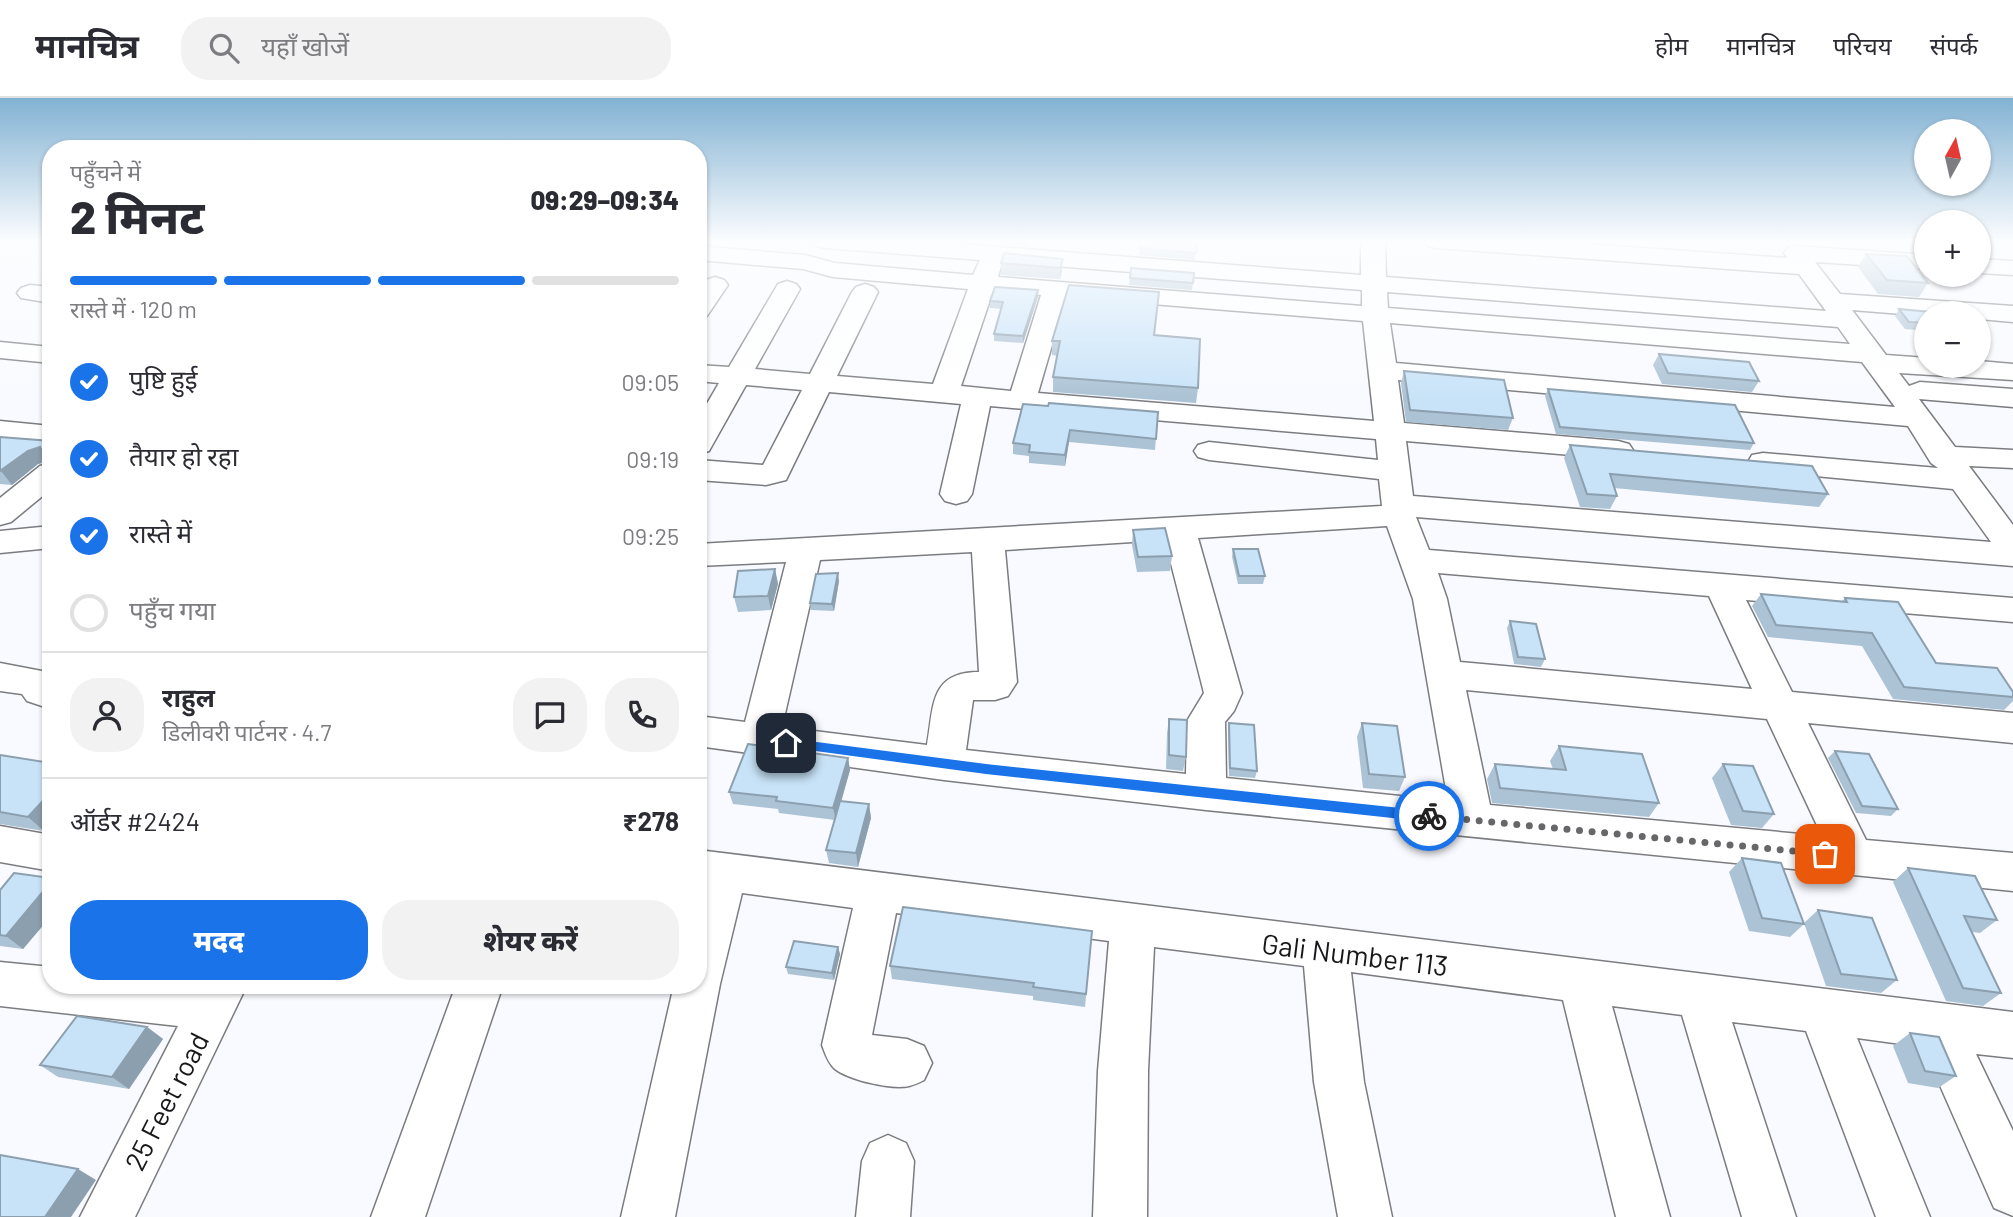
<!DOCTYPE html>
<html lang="hi">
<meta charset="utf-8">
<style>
body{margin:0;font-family:Barlow,"Noto Sans Devanagari",sans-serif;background:#f2f2f3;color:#2b2b33;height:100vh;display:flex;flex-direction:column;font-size:26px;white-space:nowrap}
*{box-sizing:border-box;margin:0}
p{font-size:23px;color:#7c7c81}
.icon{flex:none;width:38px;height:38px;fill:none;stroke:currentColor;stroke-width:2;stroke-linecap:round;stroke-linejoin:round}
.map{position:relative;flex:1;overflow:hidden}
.panel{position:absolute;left:42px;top:42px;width:665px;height:854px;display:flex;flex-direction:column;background:#fff;border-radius:28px;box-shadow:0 2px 5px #0004}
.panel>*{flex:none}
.needle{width:46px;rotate:8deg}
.controls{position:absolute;left:1914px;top:21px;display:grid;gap:14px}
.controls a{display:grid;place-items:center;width:77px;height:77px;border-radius:50%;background:#fff;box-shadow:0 2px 5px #0004;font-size:35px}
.pin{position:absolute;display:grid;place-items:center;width:60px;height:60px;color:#fff;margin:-30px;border-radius:14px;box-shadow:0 4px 10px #0006}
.courier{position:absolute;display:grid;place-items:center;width:70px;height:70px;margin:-35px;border:5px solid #1a73e8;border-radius:50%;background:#fff;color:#222;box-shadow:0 2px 9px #0007}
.summary em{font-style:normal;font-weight:800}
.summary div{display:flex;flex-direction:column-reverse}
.summary{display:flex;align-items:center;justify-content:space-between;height:119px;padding:0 28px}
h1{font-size:46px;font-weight:800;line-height:52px}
.bar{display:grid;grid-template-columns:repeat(4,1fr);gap:10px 7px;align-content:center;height:84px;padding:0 28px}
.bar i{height:9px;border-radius:5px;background:#e1e1e2}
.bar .active{background:#1a73e8}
.bar p{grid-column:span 4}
.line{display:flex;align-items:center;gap:18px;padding:0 28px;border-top:2px solid #e1e1e2}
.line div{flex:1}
.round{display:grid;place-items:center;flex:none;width:74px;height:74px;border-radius:28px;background:#f2f2f3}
ol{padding:0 28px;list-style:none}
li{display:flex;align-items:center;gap:21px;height:77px}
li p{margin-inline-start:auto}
li .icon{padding:7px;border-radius:50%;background:#1a73e8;color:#fff;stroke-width:4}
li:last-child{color:#7c7c81}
li i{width:38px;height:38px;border:4px solid #e1e1e2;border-radius:50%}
.button{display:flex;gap:14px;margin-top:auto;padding:14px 28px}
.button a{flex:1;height:80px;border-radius:28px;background:#1a73e8;color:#fff;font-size:28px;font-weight:800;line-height:80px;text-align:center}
.button a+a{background:#f2f2f3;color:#2b2b33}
header{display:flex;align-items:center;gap:42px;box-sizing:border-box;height:98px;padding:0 35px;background:#fff;border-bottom:2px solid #e1e1e2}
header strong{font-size:33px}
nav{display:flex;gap:38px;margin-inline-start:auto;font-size:24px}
.search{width:490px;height:63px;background:#f2f2f3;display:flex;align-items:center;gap:18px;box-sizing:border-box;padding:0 24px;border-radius:28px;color:#7c7c81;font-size:26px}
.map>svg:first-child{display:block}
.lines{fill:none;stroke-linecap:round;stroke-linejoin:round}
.minor-casing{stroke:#7b7c80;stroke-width:3}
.minor{fill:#fff;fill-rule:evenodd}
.wall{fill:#acc3d5}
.shaded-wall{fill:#8c9fae}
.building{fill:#c8e3f8;stroke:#8c9fae;stroke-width:2}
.route{fill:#1a73e8}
.done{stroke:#67676a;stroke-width:7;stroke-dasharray:0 12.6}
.labels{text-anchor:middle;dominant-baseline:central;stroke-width:7;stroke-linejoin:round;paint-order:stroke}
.near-street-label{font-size:28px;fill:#18181a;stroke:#fff}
</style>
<header>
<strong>मानचित्र</strong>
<div class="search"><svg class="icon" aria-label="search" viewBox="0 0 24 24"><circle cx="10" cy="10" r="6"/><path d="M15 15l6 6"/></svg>यहाँ खोजें</div>
<nav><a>होम</a><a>मानचित्र</a><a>परिचय</a><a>संपर्क</a></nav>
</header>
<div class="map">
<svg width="2013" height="1119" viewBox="0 0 2013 1119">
<rect width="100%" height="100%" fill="#f9faff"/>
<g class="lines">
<g class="minor-casing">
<g id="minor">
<path d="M 813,143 L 921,143 L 1361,177 L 1361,143 L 1385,143 L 1386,179 L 1826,213 L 1799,176 L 1436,150 L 1428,148 L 1424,143 L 1542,143 L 1788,160 L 1784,155 L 1787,150 L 1796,148 L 1927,157 L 1927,171 L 1815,164 L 1840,196 L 2013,208 L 2013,224 L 1979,221 L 1979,215 L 1927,215 L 1927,218 L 1852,212 L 1886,257 L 1927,260 L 1927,268 L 1979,268 L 1979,263 L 2013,266 L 2013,282 L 1899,275 L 1909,288 L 1920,284 L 2013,291 L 2013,309 L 1919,301 L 1955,349 L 2013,352 L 2013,370 L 1969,368 L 2013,427 L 2013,468 L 1416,419 L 1429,452 L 2013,500 L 2013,524 L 1746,502 L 1792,594 L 2013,615 L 2013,645 L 1808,625 L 1866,742 L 2013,755 L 2013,793 L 1206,712 L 944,682 L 698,648 L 698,618 L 745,624 L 786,464 L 698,468 L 698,446 L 1382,408 L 1379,381 L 1209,362 L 1198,359 L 1194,353 L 1198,347 L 1209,344 L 1378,362 L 1376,341 L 990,308 L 972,396 L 967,403 L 956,406 L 945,403 L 940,396 L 961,306 L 829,294 L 786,382 L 766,387 L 698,382 L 698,362 L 763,367 L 802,292 L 746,287 L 709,353 L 698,356 L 698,321 L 719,285 L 698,283 L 698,267 L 729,269 L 778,186 L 787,183 L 796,186 L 800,191 L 755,271 L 810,276 L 852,194 L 856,189 L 865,186 L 874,189 L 878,194 L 837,278 L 933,286 L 968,191 L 833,179 L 803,171 L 698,162 L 698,148 L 805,157 L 835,165 L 973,177 L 980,162 L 825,150 L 817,148 ZM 1002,164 L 1362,192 L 1362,208 L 998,179 ZM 993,193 L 1041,197 L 1011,293 L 961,288 ZM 1387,194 L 1838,229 L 1850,246 L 1388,210 ZM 1066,199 L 1363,223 L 1374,323 L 1038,295 ZM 1390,225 L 1862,264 L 1895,309 L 1396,265 ZM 1398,282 L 1908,328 L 1931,365 L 1938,370 L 1763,355 L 1752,357 L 1748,364 L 1752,371 L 1763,373 L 1953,391 L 1991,444 L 1413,398 L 1406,343 L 1618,361 L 1629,358 L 1633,352 L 1629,346 L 1618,343 L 1404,325 ZM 1387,428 L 1413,501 L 1448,703 L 1226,680 L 1225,624 L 1234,613 L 1242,595 L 1198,440 ZM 1165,442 L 1204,595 L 1187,623 L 1186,676 L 966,652 L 973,602 L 995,602 L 1008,598 L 1017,584 L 1005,452 ZM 972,454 L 979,574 C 929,574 934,609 927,647 L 782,629 L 820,462 ZM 1438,475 L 1709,498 L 1752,591 L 1460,564 L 1447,501 ZM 1466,592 L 1767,621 L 1822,738 L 1490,707 Z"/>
<polygon points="1979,161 2013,163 2013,177 1979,175"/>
<polygon points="715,179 724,182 728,187 707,218 698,220 698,193 706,182"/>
<polygon points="30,187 51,189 51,205 21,200 17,195 21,190"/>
<polygon points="0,244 51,249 51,265 0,260"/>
<polygon points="0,323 51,328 51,346 0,341"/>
<polygon points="51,365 51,391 11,424 0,427 0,400 40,368"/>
<polygon points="51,428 51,450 0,455 0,433"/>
<polygon points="0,565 47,574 51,579 51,611 27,603 22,596 0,593"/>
<polygon points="0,728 51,737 51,773 0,764"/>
<path d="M 698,752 L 2013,914 L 2013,960 L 1976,956 L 2013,1033 L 2013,1118 L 1994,1110 L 1923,949 L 1857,940 L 1930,1119 L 1876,1119 L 1806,933 L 1732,924 L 1796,1119 L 1742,1119 L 1682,917 L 1612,908 L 1670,1119 L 1616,1119 L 1563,902 L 1351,874 L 1364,984 L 1392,1119 L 1338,1119 L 1314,984 L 1304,868 L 1154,849 L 1148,973 L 1147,1119 L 1093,1119 L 1098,973 L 1109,843 L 896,815 L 872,937 L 907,941 L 924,948 L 932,965 L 924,982 C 920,984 914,987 909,988 C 892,992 849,982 835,971 C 828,965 825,955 822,947 L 853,810 L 742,795 L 720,886 L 675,1119 L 621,1119 L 674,887 L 698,887 Z"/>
<polygon points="0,864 51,869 51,887 247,887 135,1119 80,1119 178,928 0,908"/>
<polygon points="456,887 503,887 425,1119 371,1119"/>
<polygon points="888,1037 906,1045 914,1063 910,1119 856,1119 862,1063 870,1045"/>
</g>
</g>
<use href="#minor" class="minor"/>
</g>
<g class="wall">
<polygon points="999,143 1031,143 1029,149 999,146"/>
<polygon points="1141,143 1197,143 1195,162 1139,157"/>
<polygon points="1866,156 1928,185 1919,199 1878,196 1858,169"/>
<polygon points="1063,161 1062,172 1060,181 1001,177 1001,165"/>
<polygon points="1131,170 1194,175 1192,192 1129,187"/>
<polygon points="1038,192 1038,199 1023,245 994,243 994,236 1001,211 990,210 990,203"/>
<polygon points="1899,211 1927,215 1927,233 1905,231 1895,218"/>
<polygon points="1155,237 1198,290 1196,305 1053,294 1053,279 1058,258 1052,257 1052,243"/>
<polygon points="1659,256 1759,283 1752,294 1662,286 1653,267"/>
<polygon points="1404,273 1513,320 1508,332 1406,324 1401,285"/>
<polygon points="1548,291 1754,345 1750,352 1556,336 1545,298"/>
<polygon points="1023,306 1158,314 1155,352 1069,344 1065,368 1029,365 1029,358 1013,356 1013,345"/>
<polygon points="0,339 51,343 51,364 50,363 38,366 12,387 0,386"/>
<polygon points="1570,347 1828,396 1819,409 1614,390 1617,398 1610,411 1580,409 1564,360"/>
<polygon points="1133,432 1172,458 1170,473 1137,474 1132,447"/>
<polygon points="1233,451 1265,478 1263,486 1238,486 1232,459"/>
<polygon points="775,471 778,486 771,512 738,514 734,499"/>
<polygon points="839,483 834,513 811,512 810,505"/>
<polygon points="1761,496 1841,504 1845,500 1936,565 2013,594 2013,603 2004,612 1893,601 1862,548 1768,539 1752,508"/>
<polygon points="1510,523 1545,561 1541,569 1514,566 1507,530"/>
<polygon points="1169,621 1186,659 1183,673 1166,671 1167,635"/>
<polygon points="1229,625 1257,673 1255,680 1229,678 1228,633"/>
<polygon points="1362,625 1405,679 1399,693 1363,690 1357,639"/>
<polygon points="1559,648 1659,705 1649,719 1492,705 1487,681 1495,666 1553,671 1550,663"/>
<polygon points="1835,653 1898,711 1891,718 1856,715 1828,660"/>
<polygon points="0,657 44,733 0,726"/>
<polygon points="848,660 850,672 841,703 869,706 871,720 858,769 829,765 826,752 835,722 779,715 778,711 733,706 729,694"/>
<polygon points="1723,666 1774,716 1762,730 1731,727 1712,680"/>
<polygon points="1742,760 1804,826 1790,839 1749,833 1729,774"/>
<polygon points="1908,770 1997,822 1980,835 1972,834 2001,895 1983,908 1946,903 1893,784"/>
<polygon points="51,780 51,818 23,851 0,848 0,792"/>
<polygon points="1818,812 1897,882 1881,895 1826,888 1804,825"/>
<polygon points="1092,833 1085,909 1033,902 1033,898 892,881 890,868"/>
<polygon points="838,849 840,856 834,882 788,876 786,869"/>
<polygon points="147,929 163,941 129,991 58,979 40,967"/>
<polygon points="1910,935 1956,978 1938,990 1908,985 1893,948"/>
</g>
<g class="shaded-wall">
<polygon points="1063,161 1062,172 1060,181 1060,170"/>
<polygon points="1038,192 1038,199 1023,245 1023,238"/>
<polygon points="1070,332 1069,344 1065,368 1065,357"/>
<polygon points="51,348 51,364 50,363 38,366 12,387 1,373 28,353 40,349"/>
<polygon points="775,471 778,486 771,512 768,498"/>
<polygon points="838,475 839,483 834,513 832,506"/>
<polygon points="848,660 850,672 836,722 833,710"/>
<polygon points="51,694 51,725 44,733 28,719"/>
<polygon points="869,706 871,720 858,769 856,755"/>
<polygon points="51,784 51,818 23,851 6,838"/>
<polygon points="838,849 840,856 834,882 832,875"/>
<polygon points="147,929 163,941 129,991 112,979"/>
<polygon points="78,1071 96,1082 71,1119 45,1119"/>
</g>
<g class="building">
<polygon points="1141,143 1197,143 1196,155 1140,150"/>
<polygon points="1004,155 1063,161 1060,170 1001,165"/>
<polygon points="1866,156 1907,158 1928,185 1887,182"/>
<polygon points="1131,170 1194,175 1193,185 1130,180"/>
<polygon points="1069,187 1159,194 1154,237 1200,241 1198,290 1053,279 1060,243 1052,243"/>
<polygon points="995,189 1038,192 1023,238 994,236 1003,204 990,203"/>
<polygon points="1899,211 1931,214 1939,211 1942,215 1927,215 1927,225 1909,224"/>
<polygon points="1659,256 1749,264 1759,283 1668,275"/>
<polygon points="1404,273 1504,282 1513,320 1410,312"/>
<polygon points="1548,291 1735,307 1754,345 1560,329"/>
<polygon points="1049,305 1158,314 1156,341 1070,332 1065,357 1029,354 1030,347 1013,345 1023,306 1048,308"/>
<polygon points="0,339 51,343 51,348 43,355 40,349 28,353 0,373"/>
<polygon points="1570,347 1812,368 1828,396 1610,376 1617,398 1587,396"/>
<polygon points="1165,430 1172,458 1138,459 1133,432"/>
<polygon points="1233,451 1258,451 1265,478 1239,478"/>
<polygon points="775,471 768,498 734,499 738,473"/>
<polygon points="838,475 832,506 810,505 816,476"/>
<polygon points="1761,496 1847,504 1845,500 1898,504 1936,565 1997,570 2013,594 2013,599 1904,589 1872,535 1776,527"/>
<polygon points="1510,523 1536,526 1545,561 1518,559"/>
<polygon points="1169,621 1187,622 1186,659 1169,657"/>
<polygon points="1229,625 1254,627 1257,673 1230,670"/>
<polygon points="1362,625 1397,628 1405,679 1369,676"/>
<polygon points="748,646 848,660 833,710 776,703 777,699 729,694"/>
<polygon points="1559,648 1642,656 1659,705 1500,690 1495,666 1566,672"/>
<polygon points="1835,653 1869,656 1898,711 1862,708"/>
<polygon points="0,657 51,665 51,694 28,719 0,714"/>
<polygon points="1723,666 1753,668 1774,716 1743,713"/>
<polygon points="840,703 869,706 856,755 826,752"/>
<polygon points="1742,760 1781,765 1804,826 1762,820"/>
<polygon points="1908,770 1975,778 1997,822 1964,818 2001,895 1963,890"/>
<polygon points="14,775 51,780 51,784 6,838 0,837 0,792"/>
<polygon points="903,809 1092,833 1086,896 1033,889 1034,885 890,868"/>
<polygon points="1818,812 1872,820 1897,882 1841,876"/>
<polygon points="794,843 838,849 832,875 786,869"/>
<polygon points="77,918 147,929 112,979 40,967"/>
<polygon points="1910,935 1939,939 1956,978 1925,973"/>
<polygon points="0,1057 78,1071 45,1119 0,1119"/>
</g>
<linearGradient id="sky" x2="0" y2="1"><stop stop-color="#82b2d3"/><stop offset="0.48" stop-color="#fcfdff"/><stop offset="1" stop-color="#fcfdff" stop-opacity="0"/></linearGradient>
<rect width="2013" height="300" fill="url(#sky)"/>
<polygon class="route" points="786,640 986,666 1429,713 1435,718 1429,724 986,676 786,649 780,645"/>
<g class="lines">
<polyline class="done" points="1429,718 1825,756"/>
</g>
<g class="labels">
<g class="near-street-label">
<text transform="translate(1355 856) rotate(7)">Gali Number 113</text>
<text transform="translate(166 1003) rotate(-63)">25 Feet road</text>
</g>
</g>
</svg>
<div class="controls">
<a><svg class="needle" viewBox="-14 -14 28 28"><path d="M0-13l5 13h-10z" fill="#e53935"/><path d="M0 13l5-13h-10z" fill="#7c7c81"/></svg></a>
<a>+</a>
<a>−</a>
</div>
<div class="pin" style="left:1825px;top:756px;background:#ea580c"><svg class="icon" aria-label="bag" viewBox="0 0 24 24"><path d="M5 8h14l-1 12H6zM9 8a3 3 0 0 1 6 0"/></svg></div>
<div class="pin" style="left:786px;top:645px;background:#1f2937"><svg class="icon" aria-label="home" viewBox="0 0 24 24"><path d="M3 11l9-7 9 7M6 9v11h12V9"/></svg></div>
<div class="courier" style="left:1429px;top:718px"><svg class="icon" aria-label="bike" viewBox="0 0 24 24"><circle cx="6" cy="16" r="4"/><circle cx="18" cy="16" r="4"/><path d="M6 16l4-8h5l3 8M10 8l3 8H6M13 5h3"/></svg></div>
<section class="panel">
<div class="summary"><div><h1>2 मिनट</h1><p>पहुँचने में</p></div><em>09:29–09:34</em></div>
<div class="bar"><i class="active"></i><i class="active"></i><i class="active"></i><i></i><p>रास्ते में · 120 m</p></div>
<ol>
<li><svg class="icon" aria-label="check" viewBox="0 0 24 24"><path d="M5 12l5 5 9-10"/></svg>पुष्टि हुई<p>09:05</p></li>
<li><svg class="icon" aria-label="check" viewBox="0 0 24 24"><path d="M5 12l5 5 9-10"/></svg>तैयार हो रहा<p>09:19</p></li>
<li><svg class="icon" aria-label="check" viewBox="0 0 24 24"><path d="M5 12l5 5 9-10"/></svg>रास्ते में<p>09:25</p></li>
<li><i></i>पहुँच गया</li>
</ol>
<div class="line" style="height:126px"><a class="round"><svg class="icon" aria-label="person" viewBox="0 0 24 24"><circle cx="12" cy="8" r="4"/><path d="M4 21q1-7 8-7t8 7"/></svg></a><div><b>राहुल</b><p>डिलीवरी पार्टनर · 4.7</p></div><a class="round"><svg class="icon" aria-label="chat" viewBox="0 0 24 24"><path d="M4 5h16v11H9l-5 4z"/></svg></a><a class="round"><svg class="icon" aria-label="phone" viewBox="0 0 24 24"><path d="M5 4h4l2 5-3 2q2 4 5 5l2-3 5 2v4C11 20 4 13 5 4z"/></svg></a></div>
<div class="line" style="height:91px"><div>ऑर्डर #2424</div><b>₹278</b></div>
<div class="button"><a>मदद</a><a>शेयर करें</a></div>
</section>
</div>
